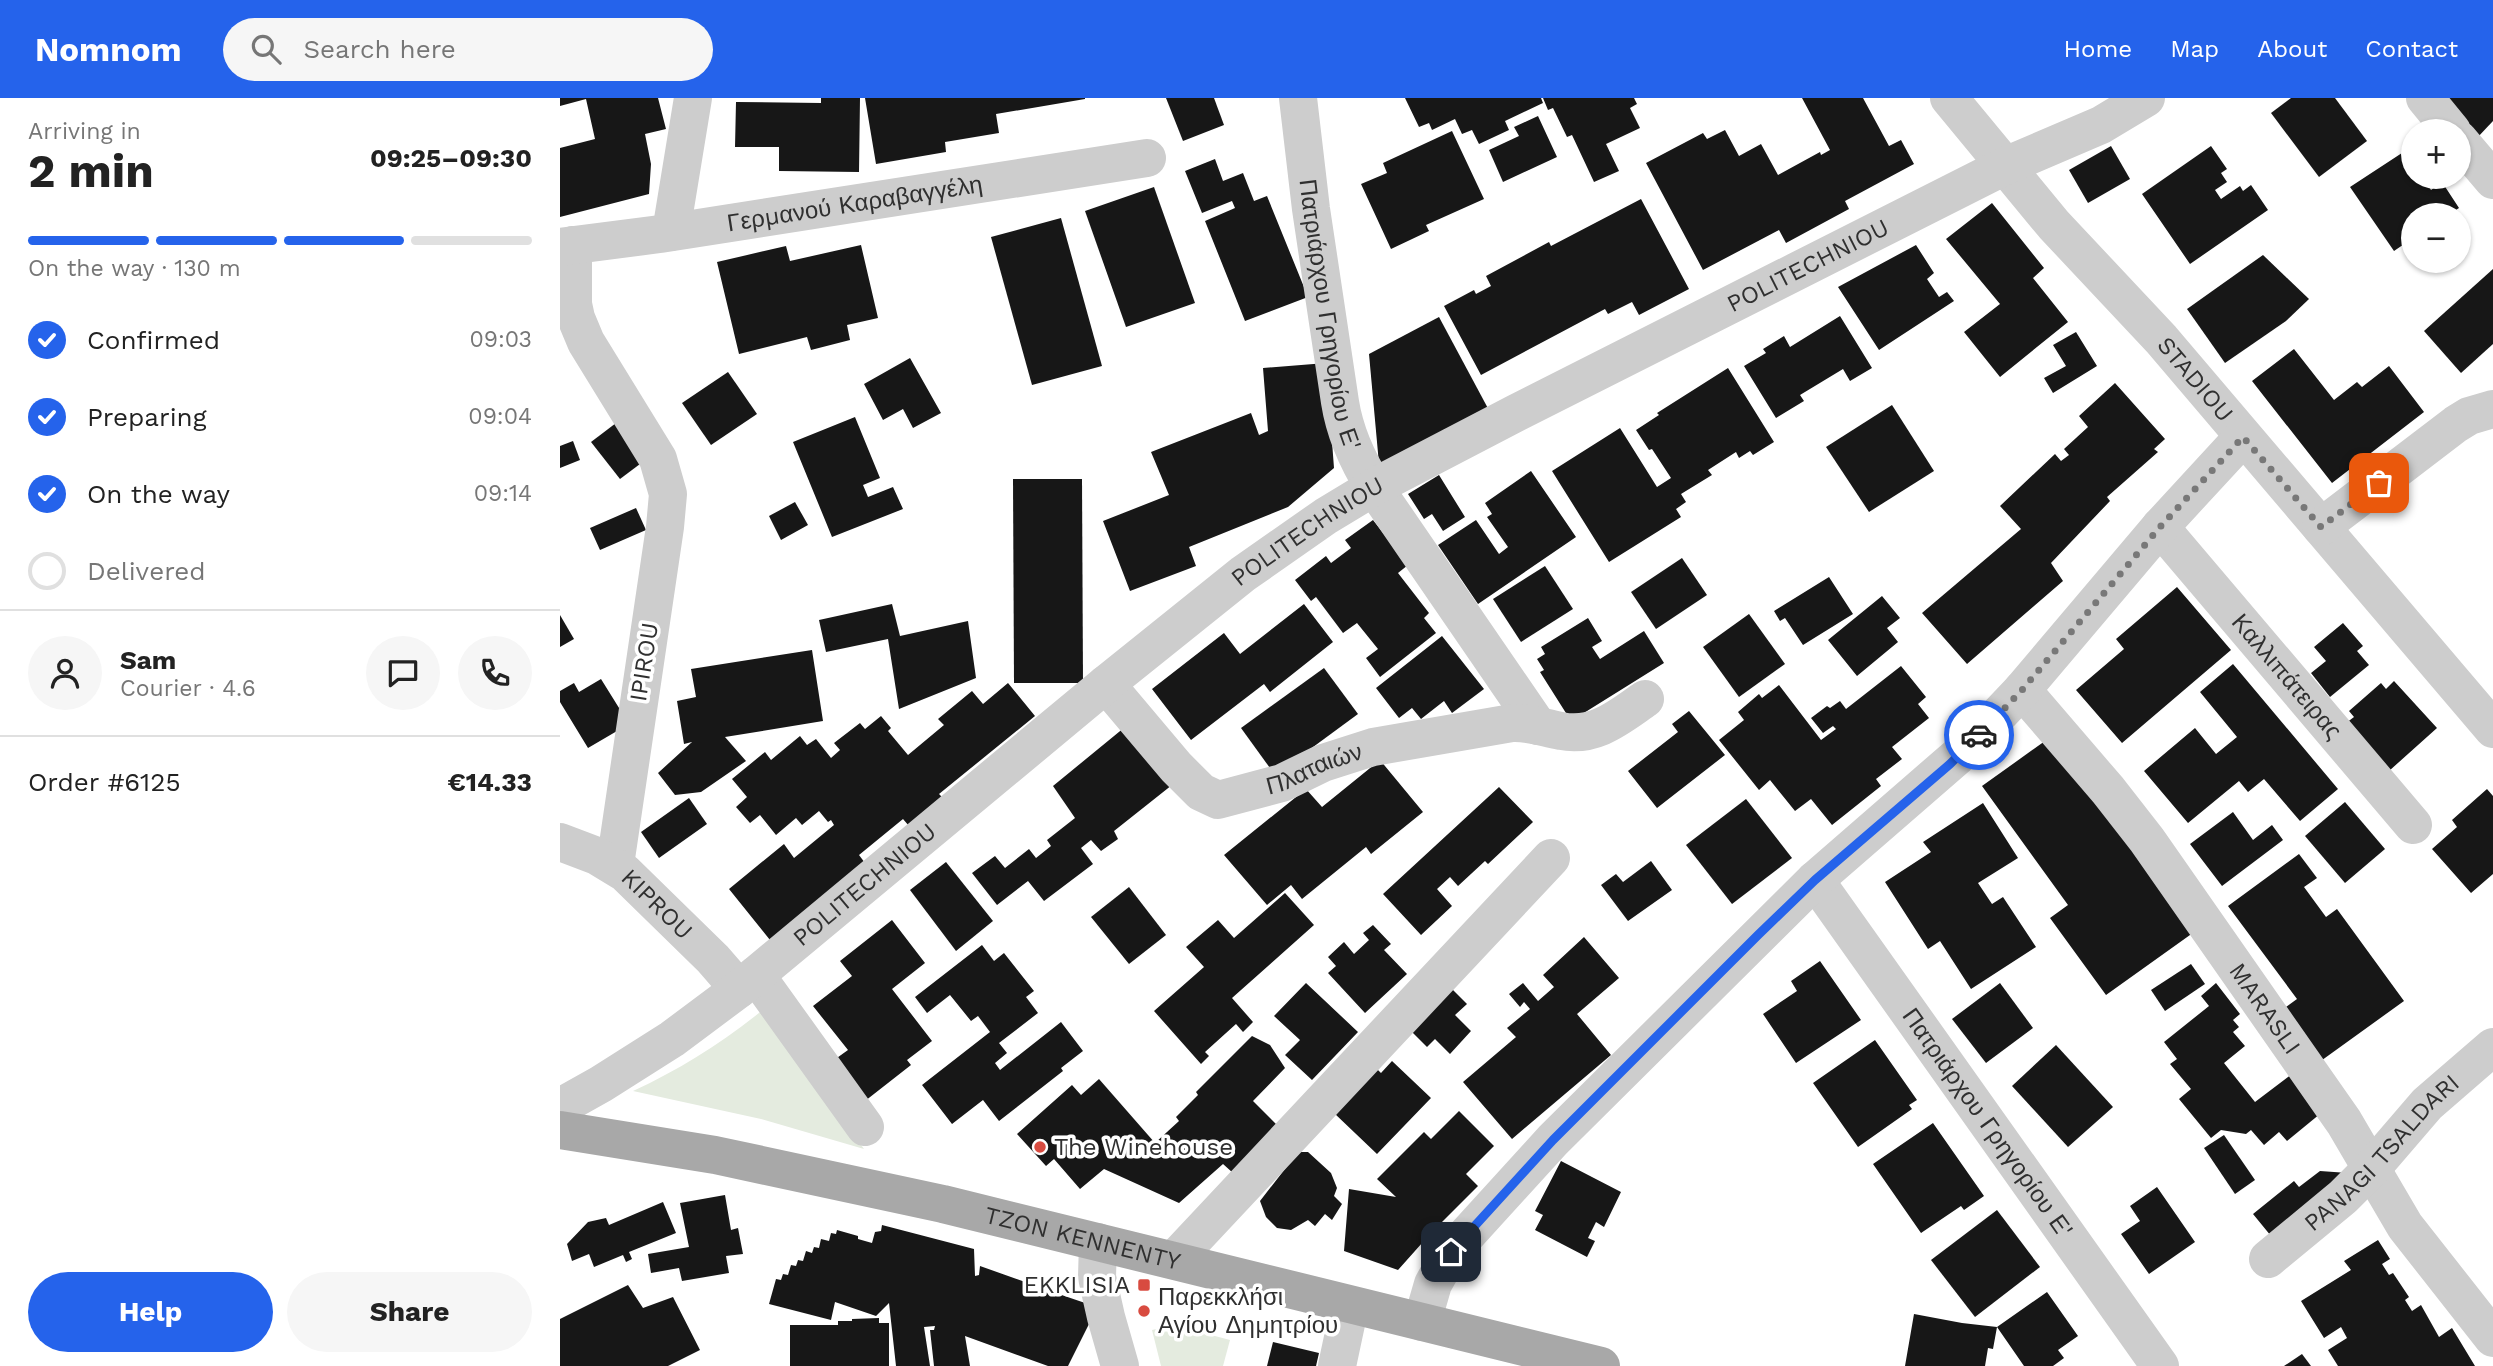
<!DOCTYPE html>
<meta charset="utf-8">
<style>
body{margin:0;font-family:"Work Sans",sans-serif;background:#f6f6f6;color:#222;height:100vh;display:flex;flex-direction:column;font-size:26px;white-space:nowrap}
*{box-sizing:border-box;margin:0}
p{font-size:23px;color:#767676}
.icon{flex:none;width:38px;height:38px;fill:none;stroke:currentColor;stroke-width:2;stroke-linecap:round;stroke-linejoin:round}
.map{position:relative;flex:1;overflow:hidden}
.side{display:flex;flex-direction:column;background:#fff;width:560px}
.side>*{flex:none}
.controls{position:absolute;left:1841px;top:21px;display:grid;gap:14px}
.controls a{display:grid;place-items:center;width:70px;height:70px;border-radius:50%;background:#fff;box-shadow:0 2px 5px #0004;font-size:35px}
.pin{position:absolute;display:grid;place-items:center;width:60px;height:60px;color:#fff;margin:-30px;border-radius:14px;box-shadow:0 4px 10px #0006}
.courier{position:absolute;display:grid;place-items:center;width:70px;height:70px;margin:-35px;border:5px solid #2563eb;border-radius:50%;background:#fff;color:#222;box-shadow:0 2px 9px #0007}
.overview em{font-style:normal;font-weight:700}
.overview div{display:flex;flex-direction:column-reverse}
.overview{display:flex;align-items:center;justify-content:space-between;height:119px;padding:0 28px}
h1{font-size:46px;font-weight:700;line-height:52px}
.bar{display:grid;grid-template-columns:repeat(4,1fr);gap:10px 7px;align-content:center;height:84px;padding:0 28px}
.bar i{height:9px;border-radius:5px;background:#e0e0e0}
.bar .selected{background:#2563eb}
.bar p{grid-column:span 4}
.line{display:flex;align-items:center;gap:18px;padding:0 28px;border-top:2px solid #e0e0e0}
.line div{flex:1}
.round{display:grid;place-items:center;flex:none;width:74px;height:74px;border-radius:37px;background:#f6f6f6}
ol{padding:0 28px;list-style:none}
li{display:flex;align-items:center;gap:21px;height:77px}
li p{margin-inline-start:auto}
li .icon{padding:7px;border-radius:50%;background:#2563eb;color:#fff;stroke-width:4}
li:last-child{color:#767676}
li i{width:38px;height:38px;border:4px solid #e0e0e0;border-radius:50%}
.primary-button{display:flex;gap:14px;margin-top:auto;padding:14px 28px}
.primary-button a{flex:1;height:80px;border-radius:42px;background:#2563eb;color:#fff;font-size:28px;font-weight:700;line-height:80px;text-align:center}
.primary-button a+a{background:#f6f6f6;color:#222}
header{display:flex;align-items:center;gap:42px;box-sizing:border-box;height:98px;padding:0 35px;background:#2563eb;color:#fff}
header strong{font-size:33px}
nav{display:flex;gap:38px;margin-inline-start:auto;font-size:24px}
.search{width:490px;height:63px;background:#f6f6f6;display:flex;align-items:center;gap:18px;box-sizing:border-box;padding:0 24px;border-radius:38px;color:#767676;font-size:26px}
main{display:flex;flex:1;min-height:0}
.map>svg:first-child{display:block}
.green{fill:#e4ebdf}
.building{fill:#171717}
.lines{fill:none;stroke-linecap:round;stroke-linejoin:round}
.minor{stroke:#cdcdcd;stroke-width:38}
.major{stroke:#a8a8a8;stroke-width:38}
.done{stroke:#787878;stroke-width:7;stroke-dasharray:0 12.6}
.route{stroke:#2563eb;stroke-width:9}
.poi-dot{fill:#d84b40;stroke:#fff;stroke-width:2.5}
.labels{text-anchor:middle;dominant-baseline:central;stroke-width:7;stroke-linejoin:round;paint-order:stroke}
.street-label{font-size:24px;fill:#303030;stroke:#fff}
.poi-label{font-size:24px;fill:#303030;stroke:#fff;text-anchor:start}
</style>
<header>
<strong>Nomnom</strong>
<div class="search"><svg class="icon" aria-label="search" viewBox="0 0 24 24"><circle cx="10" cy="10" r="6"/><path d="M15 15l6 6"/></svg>Search here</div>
<nav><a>Home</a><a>Map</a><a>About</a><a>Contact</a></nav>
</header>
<main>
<section class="side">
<div class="overview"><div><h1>2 min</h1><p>Arriving in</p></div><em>09:25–09:30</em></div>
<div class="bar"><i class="selected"></i><i class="selected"></i><i class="selected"></i><i></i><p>On the way · 130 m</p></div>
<ol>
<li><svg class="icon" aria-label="check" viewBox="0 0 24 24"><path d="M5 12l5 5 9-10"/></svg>Confirmed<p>09:03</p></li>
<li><svg class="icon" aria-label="check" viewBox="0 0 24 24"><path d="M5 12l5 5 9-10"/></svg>Preparing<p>09:04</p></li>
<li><svg class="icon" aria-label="check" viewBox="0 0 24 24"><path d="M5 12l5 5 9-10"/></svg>On the way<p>09:14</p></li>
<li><i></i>Delivered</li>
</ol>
<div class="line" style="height:126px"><a class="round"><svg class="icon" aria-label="person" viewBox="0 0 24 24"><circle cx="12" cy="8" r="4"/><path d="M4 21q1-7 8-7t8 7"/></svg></a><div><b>Sam</b><p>Courier · 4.6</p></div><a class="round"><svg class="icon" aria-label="chat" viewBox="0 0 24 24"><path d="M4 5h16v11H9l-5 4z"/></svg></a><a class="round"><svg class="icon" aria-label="phone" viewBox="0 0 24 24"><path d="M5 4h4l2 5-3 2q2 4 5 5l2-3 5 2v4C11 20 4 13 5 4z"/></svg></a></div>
<div class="line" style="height:91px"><div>Order #6125</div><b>€14.33</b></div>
<div class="primary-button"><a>Help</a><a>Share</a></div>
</section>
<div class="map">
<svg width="1933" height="1268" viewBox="0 0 1933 1268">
<rect width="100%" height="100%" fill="#fff"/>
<g class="green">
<path d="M 204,911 L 304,1051 L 201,1021 L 73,993 C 121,971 163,944 204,911 Z"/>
<polygon points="614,1227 670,1242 663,1268 601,1268 592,1232"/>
</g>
<g class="building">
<polygon points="0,0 98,0 106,31 85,36 91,66 89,96 0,119 0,50 35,41 26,1 0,8"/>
<polygon points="261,0 300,0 299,74 219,73 219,49 175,49 176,4 261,5"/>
<polygon points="305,0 525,0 525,1 436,16 439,35 385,44 386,54 316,66"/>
<polygon points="606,0 654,0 664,27 623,43"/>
<polygon points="845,0 981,0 983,5 945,23 949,32 919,46 912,32 902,36 895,21 872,32 869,25 859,29"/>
<polygon points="983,0 1074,0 1077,6 1070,10 1080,30 1046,46 1059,73 1034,84 1012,37 1007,39 993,10 988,12"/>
<polygon points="1242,0 1303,0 1329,48 1341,42 1354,66 1285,103 1289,111 1226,145 1219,132 1143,172 1086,65 1143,35 1147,41 1165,32 1179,58 1201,46 1218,77 1260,54 1261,57 1270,52"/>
<polygon points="1731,0 1775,0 1807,43 1759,79 1711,15"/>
<polygon points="1873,0 1933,0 1933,23 1916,41"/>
<polygon points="978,18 997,59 943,84 929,52 959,38 954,29"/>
<polygon points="892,33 924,101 866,127 869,133 831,151 801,86 827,75 823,65"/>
<polygon points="1551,48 1570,81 1528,105 1509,72"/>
<polygon points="1651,48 1667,71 1661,75 1667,84 1655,92 1661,101 1680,88 1683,93 1691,87 1708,112 1630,166 1582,96"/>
<polygon points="1845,53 1853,65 1853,79 1863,79 1871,92 1882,84 1899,110 1888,117 1853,117 1853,140 1834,153 1790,89"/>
<polygon points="655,61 663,83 683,75 694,103 707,98 748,199 685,223 645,123 675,110 672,103 642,115 625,73"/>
<polygon points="594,89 635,205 566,229 525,113"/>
<polygon points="1081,101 1129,191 1079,217 1072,204 1048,216 1045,211 921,277 884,208 914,192 916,196 931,188 926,178 989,144 991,148"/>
<polygon points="1432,105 1484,170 1473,180 1508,224 1440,279 1404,234 1440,206 1386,141"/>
<polygon points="501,120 542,268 472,287 431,139"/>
<polygon points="301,147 318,220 287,227 290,242 251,252 247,239 179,256 157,164 226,148 230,163"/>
<polygon points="1356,147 1374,175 1367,181 1379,199 1387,194 1394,203 1319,252 1278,189"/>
<polygon points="1703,157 1749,201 1726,223 1665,265 1627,211"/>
<polygon points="1933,171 1933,246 1901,275 1864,233"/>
<polygon points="1280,218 1312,270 1290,283 1283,271 1240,297 1244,303 1216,320 1184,268 1206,255 1203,251 1224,238 1230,249"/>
<polygon points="879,219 931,316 819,366 809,256"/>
<polygon points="1516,234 1537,268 1493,295 1484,280 1506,268 1493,247"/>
<polygon points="1734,251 1774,302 1797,284 1802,289 1829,268 1864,314 1772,385 1692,283"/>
<polygon points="350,260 381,315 353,330 343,311 323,322 304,286"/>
<polygon points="766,265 774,370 728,409 629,449 636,468 570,493 543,423 609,397 591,354 691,315 699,337 708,333 703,270"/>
<polygon points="1168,270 1214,344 1193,357 1190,353 1179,360 1176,354 1148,372 1152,377 1121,396 1126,404 1116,411 1121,419 1049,464 992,373 1060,330 1097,389 1111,380 1092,351 1089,352 1076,332 1099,317 1097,315"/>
<polygon points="168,274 197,316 151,347 122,305"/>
<polygon points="1555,285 1605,341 1594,351 1598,354 1547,399 1550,403 1491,465 1503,483 1407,566 1362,515 1461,431 1440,408 1495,356 1501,363 1509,357 1504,351 1528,329 1519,318"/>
<polygon points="1332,307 1374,373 1309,414 1266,349"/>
<polygon points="295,319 320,380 303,387 308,399 333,389 343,411 272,439 233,344"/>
<polygon points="60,322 88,360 60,381 31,344"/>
<polygon points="13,343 20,362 0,370 0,348"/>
<polygon points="971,373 1016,439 918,506 878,447 916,422 939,456 948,449 927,419 932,416 925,405"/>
<polygon points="879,377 905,419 883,433 872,416 864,421 848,396"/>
<polygon points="453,381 522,381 523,585 454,585"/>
<polygon points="235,404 248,427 221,442 209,418"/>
<polygon points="76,410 86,432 40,452 30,430"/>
<polygon points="813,422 848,467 838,475 869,515 864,520 876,535 820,579 806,560 818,551 797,525 783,535 756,499 751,503 735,482 766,458 771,465 791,450 785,442"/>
<polygon points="1122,460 1147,497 1096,531 1071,494"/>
<polygon points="985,468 1013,511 961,544 933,501"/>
<polygon points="1269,479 1293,516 1243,547 1225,520 1220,523 1214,513"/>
<polygon points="1617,489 1671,552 1562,645 1516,592 1564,551 1556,541"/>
<polygon points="1322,498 1340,520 1327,530 1338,544 1297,578 1268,542"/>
<polygon points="332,506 340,538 408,523 416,580 339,611 328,541 266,554 259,522"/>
<polygon points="744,506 773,544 710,594 704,586 631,642 592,591 664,535 680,556"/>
<polygon points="1189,516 1225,566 1179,599 1143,549"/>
<polygon points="0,517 14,541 0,549"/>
<polygon points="1028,520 1042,543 1032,549 1040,561 1084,533 1104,565 1011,623 980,574 984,572 977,561 985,556 981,549"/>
<polygon points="1783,525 1803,548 1797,553 1809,567 1770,599 1751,575 1766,563 1754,549"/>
<polygon points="882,538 924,591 892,615 884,603 861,621 852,610 839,620 816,590"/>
<polygon points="252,552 263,623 165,639 186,663 141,694 115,697 98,675 132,644 124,646 117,603 136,599 131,571"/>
<polygon points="1673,566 1778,691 1740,723 1704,681 1688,694 1679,683 1628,725 1584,673 1635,630 1656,656 1677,639 1640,594"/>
<polygon points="1341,568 1366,599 1358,606 1369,620 1332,649 1342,661 1316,681 1321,688 1272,727 1251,701 1235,713 1210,682 1199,692 1159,642 1184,622 1178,614 1199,596 1202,600 1219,587 1261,642 1276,631 1273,628 1263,635 1251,620 1267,608 1270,610 1280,603 1286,611"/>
<polygon points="764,570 798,616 715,677 681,630"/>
<polygon points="41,581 69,626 28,650 0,604 0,593 14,585 19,594"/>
<polygon points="1834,583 1877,630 1829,673 1786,625 1794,619 1789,613 1821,585 1826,591"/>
<polygon points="448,585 475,618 379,696 384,701 349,728 343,721 299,757 305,765 210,842 169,791 224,746 234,760 274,727 271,722 268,724 259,713 242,727 236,720 216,737 200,717 190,725 176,709 187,699 172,681 205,654 211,662 240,638 247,647 256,641 271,660 280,652 274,645 300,625 305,631 321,618 331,630 328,633 348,657 384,627 378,621 412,593 423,606"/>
<polygon points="1129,613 1165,657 1097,710 1068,673 1118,634 1112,626"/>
<polygon points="565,629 612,687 554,733 558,741 541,753 531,742 521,750 533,766 484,803 468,783 437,807 412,775 435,758 445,770 469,751 476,760 491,748 487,742 515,720 493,688"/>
<polygon points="1492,638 1637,832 1546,897 1490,820 1508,807 1422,688"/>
<polygon points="820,662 863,714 811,756 806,749 742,801 731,787 707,807 664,757 746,691 762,709"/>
<polygon points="939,689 973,724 928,766 925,763 898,788 890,779 877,791 892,808 861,837 823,796"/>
<polygon points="1927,691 1933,698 1933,776 1911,795 1872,751 1897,729 1892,722"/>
<polygon points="129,700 147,726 99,760 81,734"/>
<polygon points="1186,701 1232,760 1172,806 1126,747"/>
<polygon points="1785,704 1825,751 1785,785 1745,738"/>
<polygon points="1423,705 1458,760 1418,785 1432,806 1443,799 1476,849 1411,891 1380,843 1368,851 1325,784 1371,754 1363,744"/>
<polygon points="1673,714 1693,742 1712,727 1723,742 1662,788 1630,746"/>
<polygon points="1739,756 1757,780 1744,789 1766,819 1777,811 1844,903 1758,965 1726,909 1737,901 1668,808"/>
<polygon points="1091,763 1112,792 1068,823 1041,787 1056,776 1063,784"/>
<polygon points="386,764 433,823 396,853 350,792"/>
<polygon points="569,789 606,837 569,866 531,819"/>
<polygon points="725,795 754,827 672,900 693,924 683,934 676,926 645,954 649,958 641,966 594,913 644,869 626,849 658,822 674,840"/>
<polygon points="332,822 365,865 332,891 372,943 347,962 351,967 305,1003 274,962 288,952 253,908 292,878 280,863"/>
<polygon points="813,827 831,846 824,852 847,876 805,915 768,875 776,868 768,859 784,844 794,856 809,842 803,835"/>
<polygon points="1024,839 1059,880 1017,916 1051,957 952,1041 903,984 956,939 947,930 970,911 964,904 960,909 949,896 963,885 978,903 994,889 983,877"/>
<polygon points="422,847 434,863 444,855 474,893 466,899 478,915 439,945 447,955 435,965 440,972 501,924 523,953 501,970 503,973 439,1023 423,1002 392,1026 362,987 430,934 418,918 411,923 390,897 367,915 355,899"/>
<polygon points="1260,863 1301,922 1236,965 1203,916 1237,893 1231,883"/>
<polygon points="1631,866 1645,886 1605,913 1591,892"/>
<polygon points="746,885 798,934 752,982 725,957 740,942 714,918"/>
<polygon points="1440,885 1473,930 1426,965 1392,921"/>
<polygon points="1656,885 1680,916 1673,922 1679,929 1673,934 1685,948 1664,965 1695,1004 1736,973 1766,1011 1727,1043 1719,1034 1704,1047 1691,1032 1686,1036 1661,1032 1651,1040 1619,1001 1631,991 1610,966 1617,961 1604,944 1649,908 1641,898"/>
<polygon points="889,888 907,906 895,917 911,933 890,956 875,941 867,949 848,930"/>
<polygon points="692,938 710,947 725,970 693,1003 719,1029 673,1075 663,1066 619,1105 544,1071 520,1091 494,1061 486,1068 457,1036 512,987 521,997 539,981 595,1045 619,1023 616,1019 638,997 636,994"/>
<polygon points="1315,942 1357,1002 1349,1007 1352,1011 1298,1049 1253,985"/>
<polygon points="1496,947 1553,1009 1508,1049 1452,988"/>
<polygon points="832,963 871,1000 817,1056 774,1015 816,970 821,975"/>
<polygon points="899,1013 934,1048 906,1076 918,1088 871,1135 838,1172 784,1153 789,1091 836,1099 817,1081 864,1034 871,1041"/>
<polygon points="1373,1025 1424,1098 1404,1112 1401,1108 1361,1135 1313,1066"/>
<polygon points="1664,1037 1695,1082 1675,1096 1644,1050"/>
<polygon points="740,1054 748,1054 771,1075 777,1090 774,1098 782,1106 772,1122 765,1116 755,1128 748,1122 731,1132 717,1130 706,1119 700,1103 735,1058"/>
<polygon points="1001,1063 1061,1094 1044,1129 1036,1124 1028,1140 1035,1143 1027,1159 975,1132 983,1117 975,1113"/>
<polygon points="1760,1073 1788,1075 1711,1138 1693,1116 1734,1083 1739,1089"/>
<polygon points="1597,1089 1635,1144 1589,1176 1561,1136 1580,1123 1570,1108"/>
<polygon points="165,1097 171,1132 178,1130 183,1156 166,1158 169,1175 122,1183 119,1170 91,1175 88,1156 129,1149 120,1105"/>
<polygon points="103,1104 116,1135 69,1154 72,1161 66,1164 63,1157 34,1169 29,1156 12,1163 7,1146 28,1124 46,1120 49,1127"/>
<polygon points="1437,1112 1480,1169 1415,1219 1371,1162"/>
<polygon points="322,1127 414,1151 415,1178 419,1177 420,1168 468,1185 466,1191 481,1197 484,1191 531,1207 532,1220 508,1268 488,1268 405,1238 410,1268 374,1268 370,1232 374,1232 375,1228 364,1229 370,1268 336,1268 329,1205 316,1218 275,1204 271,1222 209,1206 216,1181 221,1182 223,1176 228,1177 231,1167 236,1168 238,1162 243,1163 246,1153 252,1155 254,1149 259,1150 261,1141 269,1143 271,1135 276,1136 277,1132 298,1138 298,1141 312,1145 315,1134 321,1133"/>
<polygon points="1818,1142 1830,1161 1822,1166 1829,1177 1833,1175 1849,1199 1845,1202 1852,1213 1861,1207 1879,1239 1892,1230 1915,1268 1778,1268 1768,1252 1787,1240 1781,1229 1764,1240 1741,1203 1791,1172 1784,1163"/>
<polygon points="68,1187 83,1210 113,1199 140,1252 108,1268 0,1268 0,1221"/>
<polygon points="1487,1194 1518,1238 1498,1252 1504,1260 1493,1268 1464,1268 1437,1229"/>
<polygon points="1354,1216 1402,1225 1437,1229 1433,1251 1428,1250 1425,1268 1345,1268"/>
<polygon points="319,1220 319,1225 329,1225 329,1268 230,1268 230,1227 278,1227 278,1223 292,1223 292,1221"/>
<polygon points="713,1244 759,1255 756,1268 707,1268"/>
<polygon points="1742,1256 1751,1268 1724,1268"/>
</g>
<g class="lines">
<g class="minor">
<path id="s1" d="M 738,0 L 751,111 L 780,304 C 785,336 797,362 814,389 L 978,628"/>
<path id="s2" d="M 1389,0 L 1494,127 L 1601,241 L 1933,631"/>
<polyline points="1865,0 1892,33"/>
<polyline points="1899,42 1933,82"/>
<polyline points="111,134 133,0"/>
<polyline points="13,147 13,206 16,220 26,244 98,361 108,396 105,429 55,767"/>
<path id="s3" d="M 0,149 L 100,136 L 587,60"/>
<path id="s4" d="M 1600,429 L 1853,727"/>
<polyline points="1761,429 1896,326 1909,318 1933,311"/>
<path id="s5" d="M 546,586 L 616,669 L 641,694 L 658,702 L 722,685 L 763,665 L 813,649 L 952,625 C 969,624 984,630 1001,633 C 1035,640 1059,619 1085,601"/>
<path id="s6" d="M 1462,592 L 1548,692 L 1587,742 L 1784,1024 L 1845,1128 L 1933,1240"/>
<path id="s7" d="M 0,744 L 37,758 L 65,775 L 153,861 L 179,891"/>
<path id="s8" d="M 1255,782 L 1600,1268"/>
<polyline points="196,877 305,1029"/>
<path id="s9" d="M 0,1009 L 41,986 L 112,941 L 179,891 L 546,586 L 683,476 L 766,418 L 814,389 L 956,315 L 1445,68 L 1541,27 L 1586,0"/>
<polyline points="538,1144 537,1179 546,1219 560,1268"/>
<path id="s10" d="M 1708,1161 L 1783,1099 L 1812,1070 L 1867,1006 L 1933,949"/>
<polyline points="614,1162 991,760"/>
<polyline points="862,1224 873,1186 891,1154 993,1042 1255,782 1407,650 1462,592 1600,429 1683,339"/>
<polyline points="777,1268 790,1207"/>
</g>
<path class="major" id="s11" d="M 0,1032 L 155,1057 L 383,1106 L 1041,1268"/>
</g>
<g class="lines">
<polyline class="done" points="1419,637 1462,592 1600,429 1683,339 1761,429 1819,385"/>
<polyline class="route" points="891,1154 993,1042 1198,837 1255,782 1390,666 1419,637"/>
</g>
<g class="poi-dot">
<circle cx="480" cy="1049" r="7"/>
<rect x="577" y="1180" width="14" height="14" rx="3.5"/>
<circle cx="584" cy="1213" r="7"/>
</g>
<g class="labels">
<g class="street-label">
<text stroke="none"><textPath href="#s3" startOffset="298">Γερμανού Καραβαγγέλη</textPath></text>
<text stroke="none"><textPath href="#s9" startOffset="1512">POLITECHNIOU</textPath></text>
<text stroke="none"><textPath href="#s1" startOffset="219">Πατριάρχου Γρηγορίου Ε'</textPath></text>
<text stroke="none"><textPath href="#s2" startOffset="374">STADIOU</textPath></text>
<text stroke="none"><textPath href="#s9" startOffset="945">POLITECHNIOU</textPath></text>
<text transform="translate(84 564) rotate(-81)">IPIROU</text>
<text stroke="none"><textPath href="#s4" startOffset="196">Καλλιπάτειρας</textPath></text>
<text stroke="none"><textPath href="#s5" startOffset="264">Πλαταιών</textPath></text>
<text stroke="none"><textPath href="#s9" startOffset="378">POLITECHNIOU</textPath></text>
<text stroke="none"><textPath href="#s7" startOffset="117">KIPROU</textPath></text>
<text stroke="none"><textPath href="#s6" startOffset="401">MARASLI</textPath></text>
<text stroke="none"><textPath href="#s8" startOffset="298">Πατριάρχου Γρηγορίου Ε'</textPath></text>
<text stroke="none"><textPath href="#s10" startOffset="156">PANAGI TSALDARI</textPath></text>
<text stroke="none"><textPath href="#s11" startOffset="534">TZON KENNENTY</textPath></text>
</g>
<g class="poi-label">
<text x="494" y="1049">The Winehouse</text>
<text x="570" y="1187" text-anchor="end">EKKLISIA</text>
<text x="598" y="1199">Παρεκκλήσι<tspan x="598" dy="28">Αγίου Δημητρίου</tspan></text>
</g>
</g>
</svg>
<div class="controls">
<a>+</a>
<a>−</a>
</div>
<div class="pin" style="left:1819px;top:385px;background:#ea580c"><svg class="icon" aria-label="bag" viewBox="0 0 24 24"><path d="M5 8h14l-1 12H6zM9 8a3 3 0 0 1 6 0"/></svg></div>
<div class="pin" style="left:891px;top:1154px;background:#1f2937"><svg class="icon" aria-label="home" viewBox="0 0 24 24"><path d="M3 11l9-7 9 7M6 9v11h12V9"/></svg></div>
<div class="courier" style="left:1419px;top:637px"><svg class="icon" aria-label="car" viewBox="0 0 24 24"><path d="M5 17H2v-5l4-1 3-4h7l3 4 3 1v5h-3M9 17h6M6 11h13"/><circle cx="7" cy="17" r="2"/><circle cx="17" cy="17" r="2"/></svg></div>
</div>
</main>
